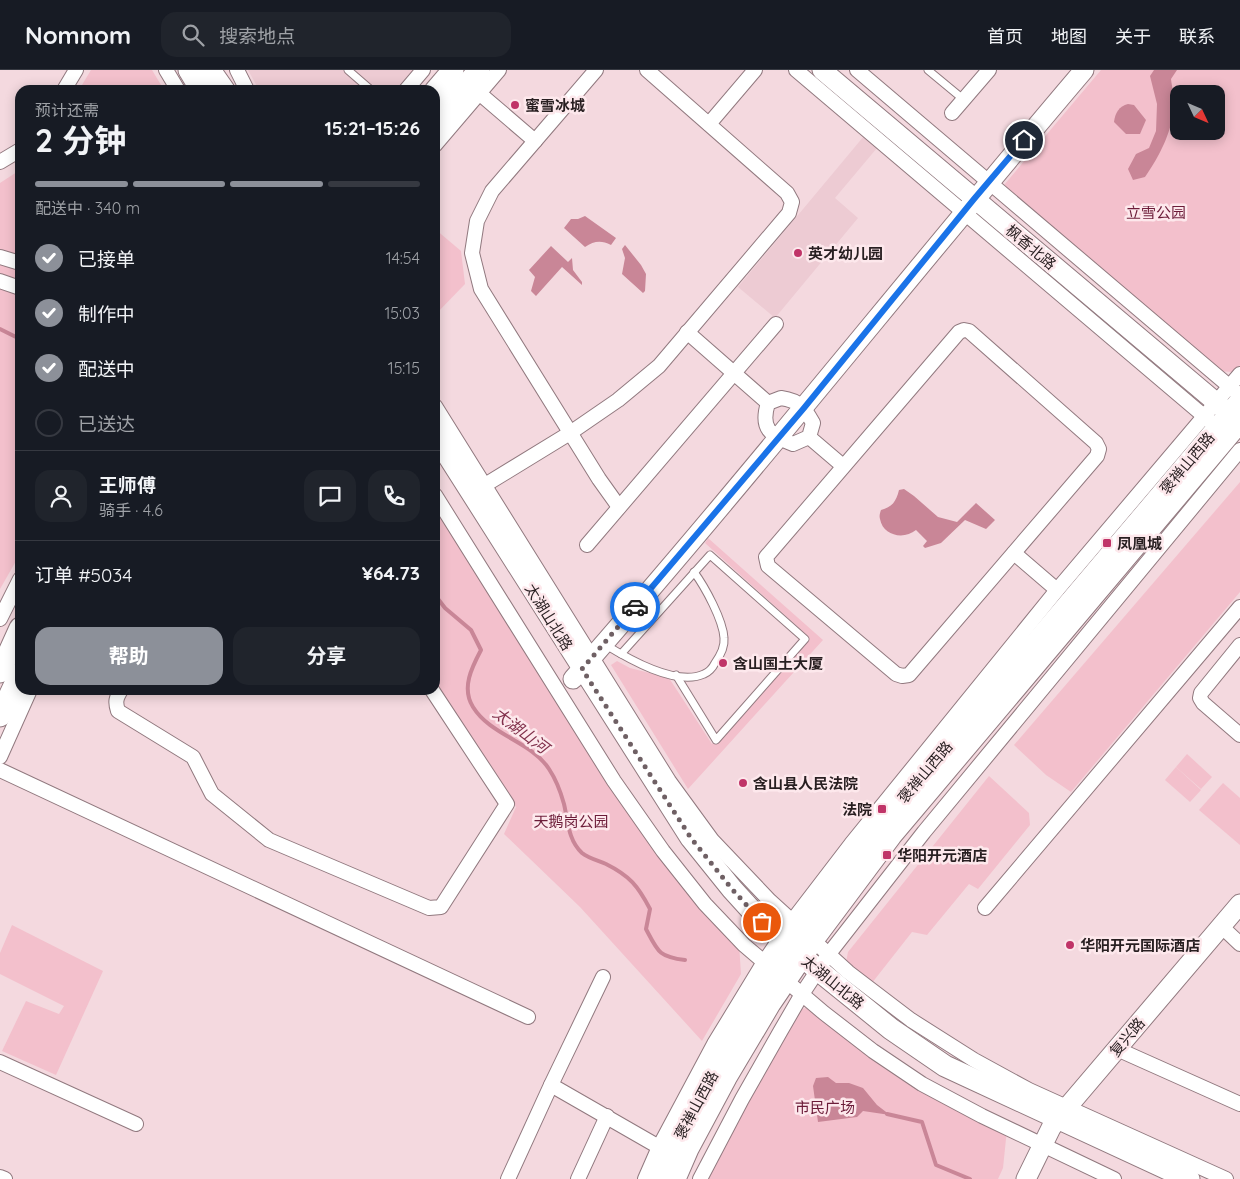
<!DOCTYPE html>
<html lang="zh">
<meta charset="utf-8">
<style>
body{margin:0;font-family:Quicksand,"Noto Sans SC",sans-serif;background:#20242c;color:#f1f3f6;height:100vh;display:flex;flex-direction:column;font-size:19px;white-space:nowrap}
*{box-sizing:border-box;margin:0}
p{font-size:16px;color:#9ea1a6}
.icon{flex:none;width:28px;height:28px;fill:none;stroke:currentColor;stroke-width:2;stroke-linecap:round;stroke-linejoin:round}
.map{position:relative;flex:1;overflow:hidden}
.drawer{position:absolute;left:15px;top:15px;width:425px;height:610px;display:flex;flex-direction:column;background:#171b24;border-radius:15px;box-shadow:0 2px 12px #0003}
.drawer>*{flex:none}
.needle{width:32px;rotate:134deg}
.buttons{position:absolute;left:1170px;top:15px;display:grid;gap:10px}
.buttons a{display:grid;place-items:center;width:55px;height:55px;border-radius:10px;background:#171b24;box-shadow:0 2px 12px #0003;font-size:25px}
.pin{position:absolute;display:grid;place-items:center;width:42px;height:42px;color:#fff;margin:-21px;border:2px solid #fff;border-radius:50%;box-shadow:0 1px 5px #0007}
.courier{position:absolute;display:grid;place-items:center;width:50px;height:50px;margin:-25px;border:4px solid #1a73e8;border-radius:50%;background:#fff;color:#222;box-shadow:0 1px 6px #0007}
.head em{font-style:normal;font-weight:700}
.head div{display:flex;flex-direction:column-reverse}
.head{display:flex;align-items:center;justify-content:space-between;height:85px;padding:0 20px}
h1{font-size:32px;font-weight:700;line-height:38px}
.bar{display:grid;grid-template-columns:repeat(4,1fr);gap:8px 5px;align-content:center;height:60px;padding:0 20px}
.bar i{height:6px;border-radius:4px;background:#363941}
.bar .selected{background:#8c9099}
.bar p{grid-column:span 4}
.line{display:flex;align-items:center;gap:12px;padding:0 20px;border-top:1px solid #363941}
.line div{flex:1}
.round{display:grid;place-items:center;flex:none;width:52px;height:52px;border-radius:15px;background:#20242c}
ol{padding:0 20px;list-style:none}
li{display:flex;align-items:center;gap:15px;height:55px}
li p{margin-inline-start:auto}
li .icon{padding:5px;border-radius:50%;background:#8c9099;color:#fff;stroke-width:4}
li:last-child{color:#9ea1a6}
li i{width:28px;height:28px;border:2px solid #363941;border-radius:50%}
.cta{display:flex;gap:10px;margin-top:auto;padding:10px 20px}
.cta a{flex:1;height:58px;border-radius:15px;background:#8c9099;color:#fff;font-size:20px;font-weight:700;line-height:58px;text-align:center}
.cta a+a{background:#20242c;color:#f1f3f6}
header{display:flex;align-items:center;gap:30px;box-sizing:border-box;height:70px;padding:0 25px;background:#171b24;border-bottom:1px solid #363941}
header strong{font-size:24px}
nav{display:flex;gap:28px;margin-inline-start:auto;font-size:18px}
.search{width:350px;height:45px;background:#20242c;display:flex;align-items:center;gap:12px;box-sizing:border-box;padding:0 18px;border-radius:15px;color:#9ea1a6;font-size:19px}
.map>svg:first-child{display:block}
.built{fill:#edcbd3}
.green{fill:#f3c0cc;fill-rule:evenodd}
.water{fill:#c98697}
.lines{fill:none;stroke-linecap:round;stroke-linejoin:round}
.stream{stroke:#c98697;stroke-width:4}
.lane-casing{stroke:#91797f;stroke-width:9}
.street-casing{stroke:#91797f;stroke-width:16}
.secondary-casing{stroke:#91797f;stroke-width:21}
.primary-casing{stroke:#91797f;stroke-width:23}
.lane{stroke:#fff;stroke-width:7}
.street{stroke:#fff;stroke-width:14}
.secondary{stroke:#fff;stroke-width:19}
.primary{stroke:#fff;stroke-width:21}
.done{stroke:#6f6064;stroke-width:5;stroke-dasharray:0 9}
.route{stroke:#1a73e8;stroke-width:6}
.poi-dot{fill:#c03468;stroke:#fde8ec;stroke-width:2}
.labels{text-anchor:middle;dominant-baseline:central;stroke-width:5;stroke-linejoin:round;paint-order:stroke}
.poi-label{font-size:15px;font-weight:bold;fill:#281f21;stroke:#fde8ec;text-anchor:start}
.park-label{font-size:15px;fill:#6c1c39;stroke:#fde8ec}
.street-label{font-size:15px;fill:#281f21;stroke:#fde8ec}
.water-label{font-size:16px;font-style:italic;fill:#81304b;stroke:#fde8ec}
</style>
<header>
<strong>Nomnom</strong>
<div class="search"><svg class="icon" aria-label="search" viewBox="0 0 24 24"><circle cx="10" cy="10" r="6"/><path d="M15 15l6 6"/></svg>搜索地点</div>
<nav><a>首页</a><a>地图</a><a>关于</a><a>联系</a></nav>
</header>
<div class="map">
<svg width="1240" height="1109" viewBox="0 0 1240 1109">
<rect width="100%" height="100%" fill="#f4d9df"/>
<g class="built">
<polygon points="248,0 416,0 399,20 259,20"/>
<polygon points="864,66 877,78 835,128 858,148 775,248 738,217"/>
</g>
<g class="green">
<polygon points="91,0 152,0 164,20 79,20"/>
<path d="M 1101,0 L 1240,0 L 1240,295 L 1234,302 L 1215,301 L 999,121 ZM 1179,24 L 1216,24 L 1216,61 L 1179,61 Z"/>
<polygon points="20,100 20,484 0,519 0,113"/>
<polygon points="435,159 461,181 465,214 435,245"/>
<polygon points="1240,412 1240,522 1071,722 1046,705 1014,675"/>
<polygon points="435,429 664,792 739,874 741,904 702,971 580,837 504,764 516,737 435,615"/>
<polygon points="708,468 823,570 688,719 611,595 617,591 630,598 669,608 712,674 808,566 705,473"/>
<polygon points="1187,684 1212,707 1201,719 1176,697"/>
<polygon points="1176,697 1201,720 1190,732 1165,710"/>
<polygon points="989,706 1029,743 1030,755 978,819 969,814 927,865 912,862 868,918 910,951 905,957 843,908 848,882"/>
<polygon points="1223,713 1240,728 1240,775 1199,740"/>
<polygon points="12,855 103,901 56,1005 2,981 26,931 59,944 64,936 0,904 0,883"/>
<polygon points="816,936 868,981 1007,1059 1003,1098 998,1109 705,1109 724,1067 801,939"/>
</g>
<g class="water">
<path d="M 1154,0 L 1177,0 L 1171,9 C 1172,18 1175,28 1174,37 C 1172,62 1159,87 1145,107 L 1133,110 L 1128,99 L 1136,84 L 1149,78 L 1156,61 L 1157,34 L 1150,6 Z"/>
<path d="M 1128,34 L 1134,35 L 1146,50 L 1140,64 L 1126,64 L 1114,52 C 1115,43 1119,36 1128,34 Z"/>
<path d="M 585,146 L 616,168 L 611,175 C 601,170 594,171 585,177 L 564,158 L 571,149 L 578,149 Z"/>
<polygon points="625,175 641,195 646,204 645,221 643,223 622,204 625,188 622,179"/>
<polygon points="551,176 568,192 572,188 573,200 582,212 582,215 562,197 536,226 531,221 535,207 529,200"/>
<path d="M 904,419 L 914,426 L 938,447 L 957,452 L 976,433 L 995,450 L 986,459 L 965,450 L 941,473 L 925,478 L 923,476 L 927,471 L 916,460 C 904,470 883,466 880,449 C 879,446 880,443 881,440 C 892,437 896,432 899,420 Z"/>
<polygon points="828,1007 836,1013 849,1013 863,1018 877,1035 890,1045 863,1041 857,1047 818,1052 813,1016 816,1008"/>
</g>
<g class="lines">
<g class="stream">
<polyline points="0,259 20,269"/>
<path d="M 435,525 L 445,538 L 471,560 L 481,580 C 472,597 461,618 473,637 C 491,666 531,671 549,699 C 555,708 561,723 564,734 C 568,751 568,770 582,783 C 588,788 599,791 606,794 C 630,806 638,816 650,839 L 646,859 C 658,882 659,887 685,890"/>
<polyline points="887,1044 922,1052 936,1095 970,1109"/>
</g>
<g class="lane-casing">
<g id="lane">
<polyline points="348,0 371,20"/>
<polyline points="928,0 963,29"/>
<path d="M 604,574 C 627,588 676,617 704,604 C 709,602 713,597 715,593 C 720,586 725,578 724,568 C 723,550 705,517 694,502"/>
<polyline points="621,584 710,485 805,569 716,670 676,605"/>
</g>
</g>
<g class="street-casing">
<g id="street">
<polyline points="166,0 178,20"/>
<polyline points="237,0 247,20"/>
<polyline points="596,0 492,121 477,151 472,183 481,219 599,409 619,437"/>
<polyline points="796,0 1211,352"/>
<polyline points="857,0 1236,322"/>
<polyline points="64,20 76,0"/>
<polyline points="406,20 423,0"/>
<polyline points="479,23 535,71"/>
<polyline points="952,43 989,0"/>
<polyline points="709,54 755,0"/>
<polyline points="435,75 499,0"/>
<polyline points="0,92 20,80"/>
<polyline points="0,187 20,193"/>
<polyline points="0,211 20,218"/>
<polygon points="964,260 969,261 1096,373 1099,379 1097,386 909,605 902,606 896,604 768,496 766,487 959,262"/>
<polyline points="687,262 768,333"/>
<path d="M 781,328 C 800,331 804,337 813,353 L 809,367 L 793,374 C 770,365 760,359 768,333 Z"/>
<polyline points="435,336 669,711 712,770 770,831 848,902 911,950 974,990 1029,1020 1226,1109"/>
<polyline points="809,367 843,396"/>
<polyline points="485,415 570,363 618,330 659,296 789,143 792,132 787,123 647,0"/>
<polyline points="435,425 614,711 663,781 705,834 744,875 824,943 873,981 922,1014 982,1046 1114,1109"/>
<polyline points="587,475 776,254"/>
<polyline points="1014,483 1057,520"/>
<polyline points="0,549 20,509"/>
<polyline points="1240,575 1201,623 1200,628 1203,633 1240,665"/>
<path d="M 121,620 C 116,628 115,632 118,641 L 193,687 L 212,724 L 269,770 L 429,838 L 441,837 L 507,734 L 432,620"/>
<polyline points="0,687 30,620"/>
<polyline points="0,700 528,947"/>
<polyline points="985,838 1240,537"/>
<polyline points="1221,856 1240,874"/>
<polyline points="1117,979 1240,1034"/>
<polyline points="0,992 136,1054"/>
<polyline points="551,1015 659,1077"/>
<polyline points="0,1107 5,1109"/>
<polyline points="508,1109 551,1015 603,907"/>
<polyline points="578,1109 607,1046"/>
<polyline points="645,1109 659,1077 714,974 764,892 792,851 851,774 1057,520 1240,304"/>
<polyline points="700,1109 742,1029 780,962 802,924 828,885 924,762 1240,380"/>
</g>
</g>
<g class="secondary-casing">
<g id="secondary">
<polyline points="822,0 1237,350"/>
<path d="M 573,609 C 748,410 912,202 1084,0"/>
<path d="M 659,1109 C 716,982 794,865 879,757 C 914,713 951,671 987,629 C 1071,529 1156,430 1240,330"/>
<polyline points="676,1109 689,1079 727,1008 771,934 818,865 892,766 1240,353"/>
<polyline points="1026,1109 1051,1058 1058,1048 1240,834"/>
</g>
</g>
<g class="primary-casing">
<g id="primary">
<polyline points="189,0 201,20"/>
<polyline points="210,0 224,20"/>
<polyline points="435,21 453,0"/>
<polyline points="435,51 479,0"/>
<polyline points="435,365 691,768 732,819 762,852 818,900 891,959 945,996 1189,1109"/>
<polyline points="0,602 20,558"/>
<polyline points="0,646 20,603"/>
</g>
</g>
<use href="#lane" class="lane"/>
<use href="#street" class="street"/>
<use href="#secondary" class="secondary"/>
<use href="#primary" class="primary"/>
</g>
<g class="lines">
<polyline class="done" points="635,537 582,599 691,768 732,819 762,852"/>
<polyline class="route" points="635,537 804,338 974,129 1024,70"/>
</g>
<g class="poi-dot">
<circle cx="515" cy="35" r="5"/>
<circle cx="798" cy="183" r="5"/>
<rect x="1102" y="468" width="10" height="10" rx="2.5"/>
<circle cx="723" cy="593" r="5"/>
<circle cx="743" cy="713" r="5"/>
<rect x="877" y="734" width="10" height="10" rx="2.5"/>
<rect x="882" y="780" width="10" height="10" rx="2.5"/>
<circle cx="1070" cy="875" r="5"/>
</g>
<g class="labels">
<g class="poi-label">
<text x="525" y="35">蜜雪冰城</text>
<text x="808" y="183">英才幼儿园</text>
<text x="1117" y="473">凤凰城</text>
<text x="733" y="593">含山国土大厦</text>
<text x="753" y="713">含山县人民法院</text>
<text x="872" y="739" text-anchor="end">法院</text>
<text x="897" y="785">华阳开元酒店</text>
<text x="1080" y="875">华阳开元国际酒店</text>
</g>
<g class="park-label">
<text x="1156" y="142">立雪公园</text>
<text x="571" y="751">天鹅岗公园</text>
<text x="825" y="1037">市民广场</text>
</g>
<g class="street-label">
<text transform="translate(1031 177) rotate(40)">枫香北路</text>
<text transform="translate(1187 393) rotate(-50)">褒禅山西路</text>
<text transform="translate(549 547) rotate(58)">太湖山北路</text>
<text transform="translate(925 702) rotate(-50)">褒禅山西路</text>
<text transform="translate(833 912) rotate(39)">太湖山北路</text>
<text transform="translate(1127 967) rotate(-50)">复兴路</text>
<text transform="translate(696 1035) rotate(-62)">褒禅山西路</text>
</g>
<g class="water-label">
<text transform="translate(521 660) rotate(37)">太湖山河</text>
</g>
</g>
</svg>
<div class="buttons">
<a><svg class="needle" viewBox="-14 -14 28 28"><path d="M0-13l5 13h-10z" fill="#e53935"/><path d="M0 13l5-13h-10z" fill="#9ea1a6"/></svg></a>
</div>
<div class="pin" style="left:762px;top:852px;background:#ea580c"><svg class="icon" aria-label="bag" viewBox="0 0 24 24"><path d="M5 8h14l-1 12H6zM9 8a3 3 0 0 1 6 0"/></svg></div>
<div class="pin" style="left:1024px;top:70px;background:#1f2937"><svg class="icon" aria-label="home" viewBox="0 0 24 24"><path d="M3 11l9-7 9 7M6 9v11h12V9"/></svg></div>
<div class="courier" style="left:635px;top:537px"><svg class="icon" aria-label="car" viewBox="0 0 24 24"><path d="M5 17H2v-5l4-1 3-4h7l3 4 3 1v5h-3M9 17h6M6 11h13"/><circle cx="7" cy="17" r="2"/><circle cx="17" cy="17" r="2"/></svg></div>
<section class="drawer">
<div class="head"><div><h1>2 分钟</h1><p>预计还需</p></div><em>15:21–15:26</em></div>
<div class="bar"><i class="selected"></i><i class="selected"></i><i class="selected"></i><i></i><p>配送中 · 340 m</p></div>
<ol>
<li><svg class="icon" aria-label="check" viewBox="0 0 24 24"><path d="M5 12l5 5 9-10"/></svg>已接单<p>14:54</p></li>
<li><svg class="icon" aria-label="check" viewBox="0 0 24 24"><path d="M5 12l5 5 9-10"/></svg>制作中<p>15:03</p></li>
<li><svg class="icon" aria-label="check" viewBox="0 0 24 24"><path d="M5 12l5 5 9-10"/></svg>配送中<p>15:15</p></li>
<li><i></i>已送达</li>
</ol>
<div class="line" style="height:90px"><a class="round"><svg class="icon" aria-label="person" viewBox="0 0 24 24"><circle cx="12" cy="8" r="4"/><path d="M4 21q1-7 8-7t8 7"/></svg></a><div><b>王师傅</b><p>骑手 · 4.6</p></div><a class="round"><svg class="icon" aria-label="chat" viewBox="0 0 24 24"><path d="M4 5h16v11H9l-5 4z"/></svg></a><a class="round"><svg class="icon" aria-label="phone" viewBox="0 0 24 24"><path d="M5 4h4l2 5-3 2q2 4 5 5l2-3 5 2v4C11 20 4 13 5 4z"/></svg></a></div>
<div class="line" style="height:65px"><div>订单 #5034</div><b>¥64.73</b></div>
<div class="cta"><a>帮助</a><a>分享</a></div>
</section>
</div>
